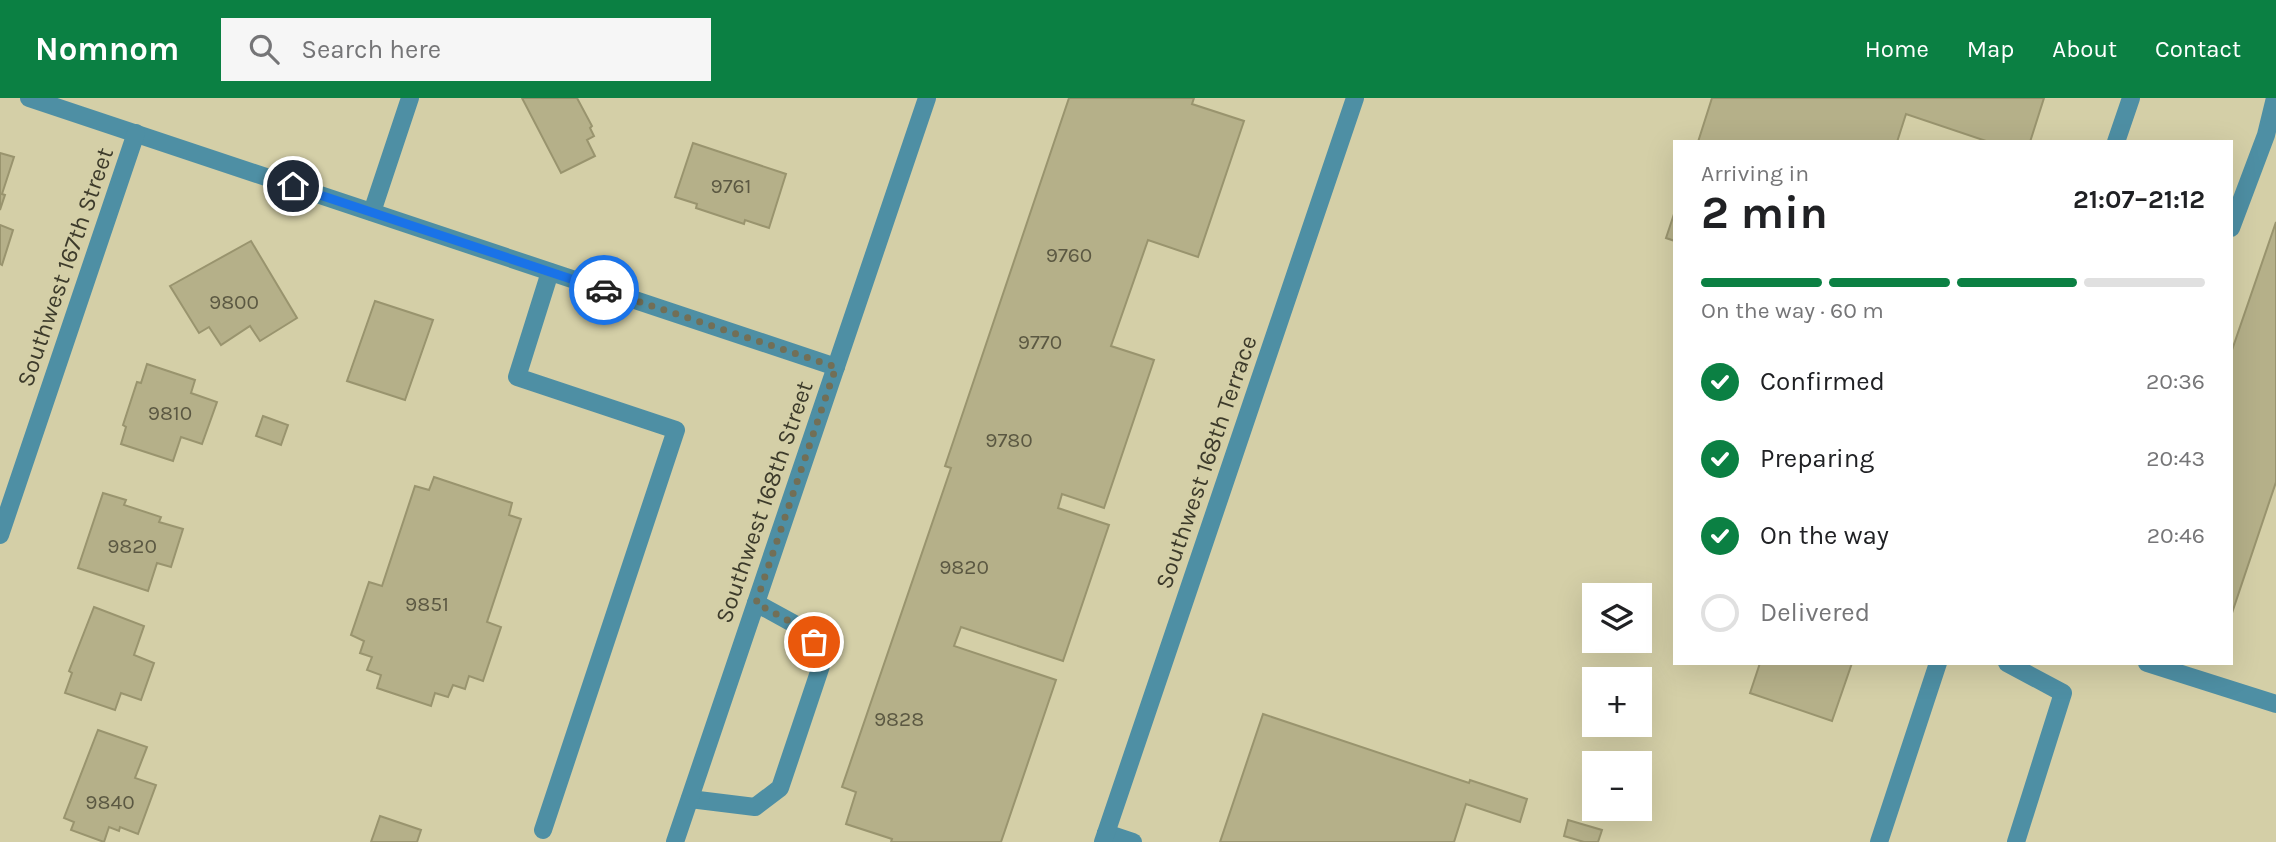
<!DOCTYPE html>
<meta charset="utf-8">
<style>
body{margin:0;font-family:Karla,sans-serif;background:#f6f6f6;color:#202124;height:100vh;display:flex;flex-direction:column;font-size:26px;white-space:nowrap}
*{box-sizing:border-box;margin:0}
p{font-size:23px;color:#757577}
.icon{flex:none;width:38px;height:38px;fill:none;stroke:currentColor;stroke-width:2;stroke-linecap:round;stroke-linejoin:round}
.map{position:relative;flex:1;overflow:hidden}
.drawer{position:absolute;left:1673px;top:42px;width:560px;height:525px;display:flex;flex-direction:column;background:#fff;border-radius:0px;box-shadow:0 7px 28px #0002}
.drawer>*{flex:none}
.controls{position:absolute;left:1582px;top:485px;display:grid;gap:14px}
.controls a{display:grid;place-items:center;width:70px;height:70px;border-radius:0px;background:#fff;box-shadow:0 7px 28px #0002;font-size:35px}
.pin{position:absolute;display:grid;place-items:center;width:60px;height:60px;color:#fff;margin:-30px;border:4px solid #fff;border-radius:50%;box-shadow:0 2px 7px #0007}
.courier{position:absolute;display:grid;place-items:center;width:70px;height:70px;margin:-35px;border:5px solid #1a73e8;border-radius:50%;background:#fff;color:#222;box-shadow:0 2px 9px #0007}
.head em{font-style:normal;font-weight:700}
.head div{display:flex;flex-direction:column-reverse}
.head{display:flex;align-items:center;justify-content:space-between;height:119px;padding:0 28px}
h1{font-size:46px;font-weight:700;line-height:52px}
.bar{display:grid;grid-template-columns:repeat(4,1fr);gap:10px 7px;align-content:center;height:84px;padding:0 28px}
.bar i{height:9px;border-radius:5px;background:#e0e0e0}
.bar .active{background:#0b8043}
.bar p{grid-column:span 4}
ol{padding:0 28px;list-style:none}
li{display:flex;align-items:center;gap:21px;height:77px}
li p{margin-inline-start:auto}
li .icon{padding:7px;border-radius:50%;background:#0b8043;color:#fff;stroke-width:4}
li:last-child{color:#757577}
li i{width:38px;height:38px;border:4px solid #e0e0e0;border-radius:50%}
header{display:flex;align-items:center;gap:42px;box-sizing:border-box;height:98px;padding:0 35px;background:#0b8043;color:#fff}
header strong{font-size:33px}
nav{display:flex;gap:38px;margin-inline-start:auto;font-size:24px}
.search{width:490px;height:63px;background:#f6f6f6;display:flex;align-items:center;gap:18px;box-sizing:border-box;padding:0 24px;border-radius:0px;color:#757577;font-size:26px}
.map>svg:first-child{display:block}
.building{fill:#b5b089;stroke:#99946e;stroke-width:2}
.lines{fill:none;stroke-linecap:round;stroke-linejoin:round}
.minor{stroke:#4e8fa4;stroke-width:18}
.done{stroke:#726f56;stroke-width:7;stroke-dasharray:0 12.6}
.route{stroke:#1a73e8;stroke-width:9}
.labels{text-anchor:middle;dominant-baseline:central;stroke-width:5;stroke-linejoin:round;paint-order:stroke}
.number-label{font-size:21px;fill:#5b5842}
.street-label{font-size:24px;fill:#3d3b2b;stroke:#d4cfa7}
</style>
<header>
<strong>Nomnom</strong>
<div class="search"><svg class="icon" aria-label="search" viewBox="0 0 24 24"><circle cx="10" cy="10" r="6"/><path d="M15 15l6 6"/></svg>Search here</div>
<nav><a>Home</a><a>Map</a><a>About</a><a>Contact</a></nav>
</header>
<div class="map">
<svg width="2276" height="744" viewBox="0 0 2276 744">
<rect width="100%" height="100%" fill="#d4cfa7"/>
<g class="building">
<polygon points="522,0 577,0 592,28 590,30 594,38 587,42 595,58 561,75"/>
<polygon points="1069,0 1194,0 1192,6 1244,23 1198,159 1148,142 1111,248 1154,262 1104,410 1062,396 1058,410 1109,427 1063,563 961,529 954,548 1056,582 1001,744 891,744 892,741 846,726 856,694 842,689 951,370 945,368"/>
<polygon points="1712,0 2044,0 2030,44 1989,44 1906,16 1897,44 1698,44"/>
<polygon points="693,45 786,76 769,130 745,122 744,126 696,110 697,106 675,99"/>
<polygon points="0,55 14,59 2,96 5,97 0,112"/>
<polygon points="1675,113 1675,143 1666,140"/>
<polygon points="2276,124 2276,384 2231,518 2231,255"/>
<polygon points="0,127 13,132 2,167 0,166"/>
<polygon points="251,143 297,220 260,243 250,228 221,247 209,229 199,235 170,188"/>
<polygon points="375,203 433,222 405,302 347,283"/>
<polygon points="147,266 195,282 191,295 217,304 202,346 181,339 173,363 121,346 126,329 123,327 137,284 141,285"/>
<polygon points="263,318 288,327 281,347 256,338"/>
<polygon points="434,379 512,405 509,417 521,421 487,524 501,529 483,583 469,578 465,591 453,587 448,599 435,595 431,608 377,590 381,577 367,572 372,559 360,555 364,543 351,537 369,484 382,488 415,388 429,392"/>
<polygon points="103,395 126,402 124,407 161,419 159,424 183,431 171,469 157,465 148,493 78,470"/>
<polygon points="94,509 144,528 134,557 154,565 141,602 121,595 115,612 65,595 72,575 69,573"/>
<polygon points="1760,565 1852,565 1832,623 1750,595"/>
<polygon points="1263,616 1469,685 1470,682 1527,701 1520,724 1466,706 1454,744 1220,744"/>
<polygon points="98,632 147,649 135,680 156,687 138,736 120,729 119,733 109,729 104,744 71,732 74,724 64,720"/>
<polygon points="380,718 421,732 417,744 371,744"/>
<polygon points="1568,722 1602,732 1598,744 1584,744 1564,738"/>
</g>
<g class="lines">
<g class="minor">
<polyline points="29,0 836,269"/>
<polyline points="2116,44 2131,0"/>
<polyline points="372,114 410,0"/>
<polyline points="2231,130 2266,37 2275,0"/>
<polyline points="0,437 136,35"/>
<polyline points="2007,565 2063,595 2016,744"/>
<polyline points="2147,565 2276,606"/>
<polyline points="690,701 755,709 780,690 821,568 814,544 798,528 756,505"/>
<polyline points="543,732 676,332 517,279 550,174"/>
<polyline points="1106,735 1133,744"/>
<polyline points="675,744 927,0"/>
<polyline points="1103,744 1355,0"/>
<polyline points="1879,744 1938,565"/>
</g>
</g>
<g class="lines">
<polyline class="done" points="604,192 836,269 756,505 798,528 814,544"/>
<polyline class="route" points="293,88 604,192"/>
</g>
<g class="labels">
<g class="number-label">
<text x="731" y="88">9761</text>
<text x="1069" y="157">9760</text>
<text x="234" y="204">9800</text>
<text x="1040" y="244">9770</text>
<text x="170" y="315">9810</text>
<text x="1009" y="342">9780</text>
<text x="132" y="448">9820</text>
<text x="964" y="469">9820</text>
<text x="427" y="506">9851</text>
<text x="899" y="621">9828</text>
<text x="110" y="704">9840</text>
</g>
<g class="street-label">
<text transform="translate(65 169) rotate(-71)">Southwest 167th Street</text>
<text transform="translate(1206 364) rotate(-71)">Southwest 168th Terrace</text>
<text transform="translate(764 404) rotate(-71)">Southwest 168th Street</text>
</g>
</g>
</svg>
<div class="controls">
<a><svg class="icon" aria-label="layers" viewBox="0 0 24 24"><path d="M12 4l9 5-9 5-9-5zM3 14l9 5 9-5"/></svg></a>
<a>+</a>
<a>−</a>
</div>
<div class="pin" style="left:814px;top:544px;background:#ea580c"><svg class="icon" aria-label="bag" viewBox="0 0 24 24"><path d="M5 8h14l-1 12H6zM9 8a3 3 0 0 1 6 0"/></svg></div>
<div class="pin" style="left:293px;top:88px;background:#1f2937"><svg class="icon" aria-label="home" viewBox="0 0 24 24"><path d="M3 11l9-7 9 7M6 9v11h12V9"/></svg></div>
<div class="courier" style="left:604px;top:192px"><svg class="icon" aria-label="car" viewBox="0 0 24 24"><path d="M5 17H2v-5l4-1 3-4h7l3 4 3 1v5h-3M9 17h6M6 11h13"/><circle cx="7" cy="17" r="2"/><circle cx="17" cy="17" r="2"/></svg></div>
<section class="drawer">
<div class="head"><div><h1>2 min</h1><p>Arriving in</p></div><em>21:07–21:12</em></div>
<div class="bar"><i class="active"></i><i class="active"></i><i class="active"></i><i></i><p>On the way · 60 m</p></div>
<ol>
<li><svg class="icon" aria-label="check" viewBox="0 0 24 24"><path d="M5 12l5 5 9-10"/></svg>Confirmed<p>20:36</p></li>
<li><svg class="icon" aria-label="check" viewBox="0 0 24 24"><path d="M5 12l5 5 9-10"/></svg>Preparing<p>20:43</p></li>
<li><svg class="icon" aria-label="check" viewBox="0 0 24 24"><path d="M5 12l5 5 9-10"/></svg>On the way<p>20:46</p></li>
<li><i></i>Delivered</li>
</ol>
</section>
</div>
